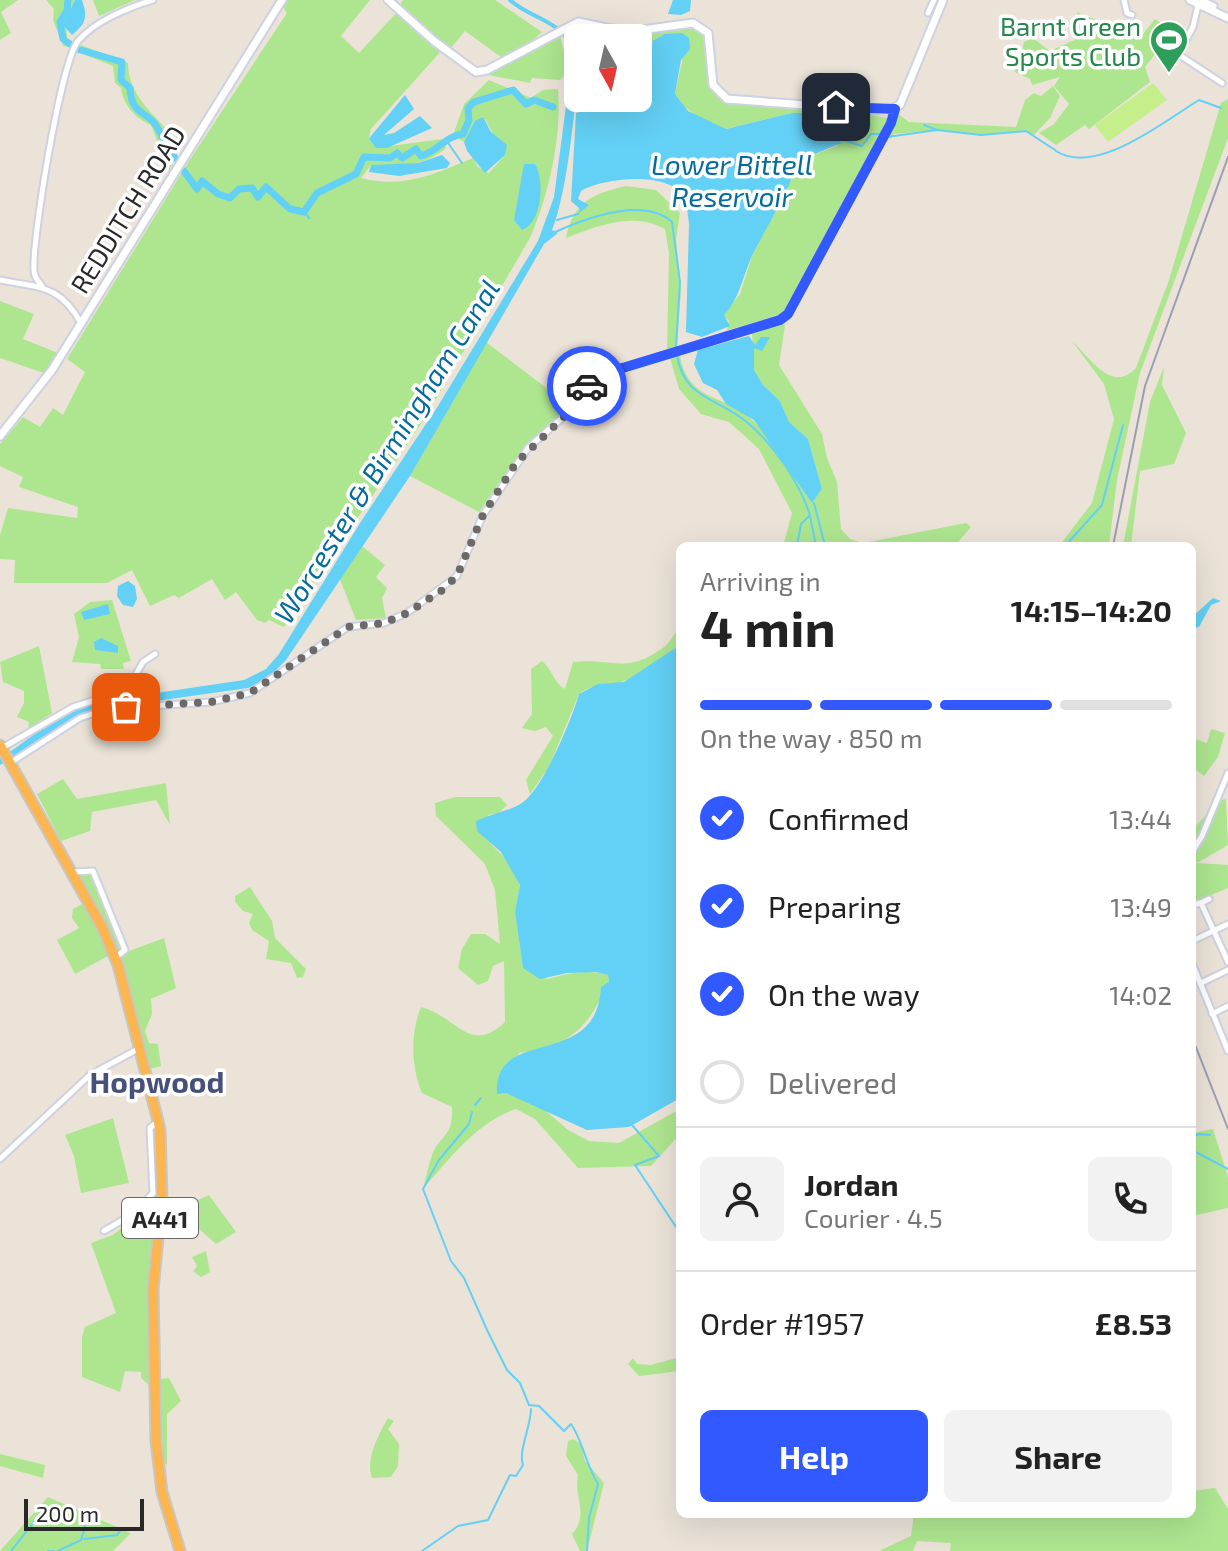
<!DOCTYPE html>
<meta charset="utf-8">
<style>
body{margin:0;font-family:"Exo 2",sans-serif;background:#f2f2f2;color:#222;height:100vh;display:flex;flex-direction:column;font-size:30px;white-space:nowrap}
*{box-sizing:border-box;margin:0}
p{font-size:26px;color:#767676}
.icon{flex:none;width:44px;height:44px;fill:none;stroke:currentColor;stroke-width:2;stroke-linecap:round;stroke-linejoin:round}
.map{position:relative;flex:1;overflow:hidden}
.sheet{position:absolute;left:676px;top:542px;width:520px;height:976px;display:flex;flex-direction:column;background:#fff;border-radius:12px;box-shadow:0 8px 32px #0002}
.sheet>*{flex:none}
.needle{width:52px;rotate:172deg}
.controls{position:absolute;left:564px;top:24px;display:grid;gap:16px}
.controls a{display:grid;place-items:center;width:88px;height:88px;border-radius:12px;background:#fff;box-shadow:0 8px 32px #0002;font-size:40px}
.scale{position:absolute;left:24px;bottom:20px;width:120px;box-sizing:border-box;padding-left:8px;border:4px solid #282828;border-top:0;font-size:22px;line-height:28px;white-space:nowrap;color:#282828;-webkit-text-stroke:6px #fff;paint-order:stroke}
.pin{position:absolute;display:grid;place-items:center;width:68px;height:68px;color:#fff;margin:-34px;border-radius:16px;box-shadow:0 4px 12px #0006}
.courier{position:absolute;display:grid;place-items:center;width:80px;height:80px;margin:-40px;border:6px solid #3159ff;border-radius:50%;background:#fff;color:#222;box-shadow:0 2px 10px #0007}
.headline em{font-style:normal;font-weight:700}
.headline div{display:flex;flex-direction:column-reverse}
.headline{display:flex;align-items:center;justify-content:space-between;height:136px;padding:0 24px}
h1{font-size:52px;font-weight:700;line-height:60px}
.bar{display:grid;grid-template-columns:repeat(4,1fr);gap:12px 8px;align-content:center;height:96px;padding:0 24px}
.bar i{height:10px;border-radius:6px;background:#e0e0e0}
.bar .current{background:#3159ff}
.bar p{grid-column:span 4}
.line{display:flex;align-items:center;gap:20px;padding:0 24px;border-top:2px solid #e0e0e0}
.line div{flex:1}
.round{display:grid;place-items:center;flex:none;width:84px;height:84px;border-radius:12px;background:#f2f2f2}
ol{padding:0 24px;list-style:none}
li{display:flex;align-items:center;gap:24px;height:88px}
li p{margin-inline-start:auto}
li .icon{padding:8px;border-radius:50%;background:#3159ff;color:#fff;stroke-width:4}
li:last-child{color:#767676}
li i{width:44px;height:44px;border:4px solid #e0e0e0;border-radius:50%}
.cta{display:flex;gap:16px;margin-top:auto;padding:16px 24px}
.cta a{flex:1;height:92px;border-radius:12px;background:#3159ff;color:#fff;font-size:32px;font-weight:700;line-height:92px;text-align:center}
.cta a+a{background:#f2f2f2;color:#222}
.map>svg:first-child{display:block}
.green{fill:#aee690}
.pitch{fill:#c5ef8b}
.water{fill:#63d0f5}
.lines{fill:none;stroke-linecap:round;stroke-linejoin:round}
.stream{stroke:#63d0f5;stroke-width:2}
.canal{stroke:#63d0f5;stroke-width:4}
.river{stroke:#63d0f5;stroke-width:7}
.minor-casing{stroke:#cdd1e2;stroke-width:9}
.secondary-casing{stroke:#cdd1e2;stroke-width:11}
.trunk-casing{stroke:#c7c7c7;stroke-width:13}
.minor{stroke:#fff;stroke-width:5}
.secondary{stroke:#fff;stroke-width:7}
.trunk{stroke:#fcb54f;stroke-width:9}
.rail{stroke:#9b9eb4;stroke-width:2}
.done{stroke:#6c6966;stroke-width:8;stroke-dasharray:0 14.4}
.route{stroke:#3159ff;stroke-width:10}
.labels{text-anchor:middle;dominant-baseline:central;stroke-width:7;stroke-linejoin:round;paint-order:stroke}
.shield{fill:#fff;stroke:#686868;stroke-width:2}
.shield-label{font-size:24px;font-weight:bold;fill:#282828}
.leisure-label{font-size:26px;fill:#27864d;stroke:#fff;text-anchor:end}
.street-label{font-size:26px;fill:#282828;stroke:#fff}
.water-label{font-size:28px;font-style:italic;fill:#056b9e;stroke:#fff}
.quarter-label{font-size:30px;font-weight:bold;fill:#46507a;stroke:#fff}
</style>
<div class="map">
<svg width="1228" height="1551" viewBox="0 0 1228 1551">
<rect width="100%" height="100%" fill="#ebe3d8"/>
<g class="green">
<polygon points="0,0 18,0 1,12 11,33 0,40"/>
<polygon points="46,0 75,0 66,23 68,47 63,46 53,20 54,9"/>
<polygon points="93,0 135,0 99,16"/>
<path d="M 285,0 L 370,0 L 341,36 L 359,53 L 398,11 L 443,49 L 371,129 L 369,139 L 376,148 L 442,139 L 446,148 C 424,167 399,166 371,165 L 361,178 C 403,189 435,174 473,158 L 478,167 L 489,173 L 505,155 L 485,119 L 464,142 L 453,135 L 464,104 L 489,80 L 531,98 L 543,90 L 558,89 C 562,137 549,194 530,238 L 423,421 L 284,627 L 269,620 L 265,623 L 257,620 L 236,592 L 225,600 L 212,579 L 179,598 L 174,595 L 150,606 L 132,570 L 107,583 L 14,583 L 15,560 L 0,559 L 0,535 L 8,508 L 77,518 L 78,507 L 19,487 L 23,477 L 0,466 L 0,444 L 23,417 L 40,427 L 53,408 L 63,415 L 85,372 L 67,359 L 189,161 L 287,13 L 282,6 Z"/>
<polygon points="403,0 495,0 542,32 531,42 501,57 465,31 450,49 400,5"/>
<polygon points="1077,12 1140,38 1155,19 1165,26 1149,42 1156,53 1145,67 1150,82 1089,129 1085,125 1056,145 1039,133 1054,124 1069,104 1054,86 1060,77 1032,85 1030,79 1015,72 1012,60 1022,51 1024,42 1033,38 1050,51 1094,31 1091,24 1078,18"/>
<polygon points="579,25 618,34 689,26 703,32 713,92 718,98 735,104 852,112 888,118 782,316 727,330 729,321 723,315 740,294 751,259 796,167 805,158 837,146 842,128 826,113 792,113 725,129 705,122 679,103 675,94 683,57 650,40 638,49 638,38 578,38 578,52 567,30"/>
<polygon points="560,36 569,70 560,80 532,78 530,83 488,75"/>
<path d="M 81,45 L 128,63 C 128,100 162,119 181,147 L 169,171 L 151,125 C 135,118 123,105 121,88 L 115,83 L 113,66 L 78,52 Z"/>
<polygon points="863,85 858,105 830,103"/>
<polygon points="1053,86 1060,96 1050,118 1033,136 1026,131 981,135 937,130 894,134 891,139 886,137 897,113 909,122 1016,127 1025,100 1034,93 1041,96"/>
<path d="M 1228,99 L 1228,138 L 1140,373 L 1117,480 L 1109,546 L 1059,546 L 1092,503 L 1114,419 L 1104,384 L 1072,341 C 1091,358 1111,394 1136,368 L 1169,280 L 1221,103 Z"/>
<path d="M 626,186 L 656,190 L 680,213 L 676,240 L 681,289 L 677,346 L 667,350 L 669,253 L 665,229 C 633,211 597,226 566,238 C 573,202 592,194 626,186 Z"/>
<polygon points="0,301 34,314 23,339 58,353 44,373 0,358"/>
<path d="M 778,323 L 785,325 L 779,365 L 822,434 L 827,458 L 837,482 L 841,529 L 850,539 L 863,543 L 966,523 L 971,527 L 959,541 L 960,546 L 783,546 L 792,513 L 759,449 L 729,422 L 701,414 L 679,389 L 670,358 L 680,355 C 688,404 727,393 755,422 C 777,444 796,477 812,503 L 822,489 L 808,439 L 789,422 L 780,401 L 763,385 L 754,370 L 752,332 Z"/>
<polygon points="486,342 566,403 566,408 519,454 479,512 410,476"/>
<polygon points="1164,367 1162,385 1186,433 1174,464 1140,471 1131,546 1123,546 1150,402"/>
<polygon points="362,546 385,565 376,577 387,588 382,598 386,618 356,620 339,577"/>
<polygon points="112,600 131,661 123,663 124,669 101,669 100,664 72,662 79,637 74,614 90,602"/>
<path d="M 680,628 L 680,645 C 663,658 641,676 621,682 C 605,688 593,683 579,694 L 549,767 L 530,794 L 526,780 L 553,736 L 546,727 L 535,731 L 522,728 L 532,714 L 531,669 L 542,661 C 553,670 553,682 565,689 L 573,662 C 614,658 626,675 664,647 C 671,642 673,634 680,628 Z"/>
<polygon points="39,646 52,713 28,730 29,722 17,717 24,703 24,691 3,682 0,662"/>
<polygon points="1211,729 1225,733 1218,757 1204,776 1192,767 1192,738 1207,743"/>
<polygon points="63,779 77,799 166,783 170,825 156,800 92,812 90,831 61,841 37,794"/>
<path d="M 455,797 L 500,797 L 507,805 L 499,813 L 488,815 L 491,844 L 508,861 L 520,885 L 515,912 L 523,968 L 548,979 C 568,973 588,969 608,975 L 609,982 C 587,1029 571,1046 519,1053 L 506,1093 L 545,1110 L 568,1130 L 589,1141 L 619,1143 L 680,1109 L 680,1134 L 651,1166 L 578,1168 L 535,1119 L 516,1109 C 477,1122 450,1158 423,1189 C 426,1178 428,1166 432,1155 C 441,1133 453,1139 452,1107 L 422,1093 C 411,1067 410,1033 421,1007 C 457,1016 469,1056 505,1022 L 504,961 L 493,966 L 488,981 L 478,985 L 458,968 L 462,949 L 471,934 L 485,934 L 500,944 L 495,890 L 485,864 L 436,816 L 435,803 Z"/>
<path d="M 1226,799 L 1228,845 L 1197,863 L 1228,865 L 1228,888 L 1192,903 C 1192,872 1180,823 1215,811 L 1219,800 Z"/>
<polygon points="91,872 123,948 129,951 164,938 176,988 151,999 152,1014 145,1031 149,1043 158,1044 161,1066 150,1069 119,961 77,873"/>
<polygon points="250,887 272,921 275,938 306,969 303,977 297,978 291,963 266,959 269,941 252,930 249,923 253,914 243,911 235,902 235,896"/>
<polygon points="84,903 102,935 108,956 75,974 57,940 79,928 72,918 73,909"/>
<polygon points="113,1118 129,1183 81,1193 74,1156 65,1135"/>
<polygon points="1213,1129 1228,1177 1228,1208 1192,1216 1192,1133"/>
<polygon points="209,1195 236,1232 216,1244 197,1227 189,1204"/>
<polygon points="153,1201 156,1204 148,1301 151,1387 141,1378 141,1372 125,1371 120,1392 82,1377 82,1337 85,1327 116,1313 91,1243 113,1235"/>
<polygon points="206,1251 210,1272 201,1277 193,1271 197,1266 192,1257"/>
<polygon points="680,1357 680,1371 639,1376 628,1364 633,1358 637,1364 651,1365"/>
<polygon points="169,1378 181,1401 167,1414 167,1465 161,1460 161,1379"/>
<path d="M 388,1418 L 394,1421 L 388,1429 L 399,1444 L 398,1466 L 391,1477 L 372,1478 C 365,1459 379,1434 388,1418 Z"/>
<path d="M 573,1439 L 581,1444 L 585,1461 L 604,1483 L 587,1551 L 580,1551 L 572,1534 C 590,1515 573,1496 578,1475 L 566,1456 L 568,1441 Z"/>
<polygon points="0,1454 45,1465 43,1478 0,1466"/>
<polygon points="1215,1488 1228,1509 1228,1551 950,1551 951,1543 917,1541 913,1551 879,1551 911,1536 914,1514 1192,1514 1192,1491"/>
<polygon points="48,1497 131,1533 113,1551 0,1551"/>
</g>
<polygon class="pitch" points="1153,83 1167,100 1108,142 1095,125"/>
<g class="water">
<path d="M 75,0 L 82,0 C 88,18 86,23 72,35 L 63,25 Z"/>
<polygon points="673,0 691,0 690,11 681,15 668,14"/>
<path d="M 682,33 L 689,38 L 690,49 L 681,60 L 675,94 L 688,111 L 726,129 L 792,113 L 826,113 L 842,128 L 840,142 L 846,141 L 805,158 L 796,167 C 785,198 767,226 752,256 C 742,278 740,298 724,315 L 730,326 L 702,337 L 686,332 L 689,224 C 688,214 687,204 681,194 C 665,171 602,178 581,191 L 578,199 L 589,205 L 578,214 L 580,209 L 571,201 L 576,113 L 583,111 L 577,106 L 578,98 L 638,98 L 638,49 L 665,34 Z"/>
<path d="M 569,50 L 578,54 C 578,93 567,197 552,230 L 558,233 L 544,244 L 410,476 L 286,660 L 267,679 L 248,688 L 92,710 L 72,719 L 0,765 L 0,759 L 46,726 L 89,703 L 244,680 L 266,669 L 279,654 L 362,520 L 438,406 L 538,241 L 554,197 L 571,68 Z"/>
<polygon points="405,95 414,109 384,135 394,133 420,116 432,128 387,148 376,148 369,139 371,136"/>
<polygon points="483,117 491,132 507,145 505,155 485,173 467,151 464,142 475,121"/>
<polygon points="442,155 450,163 447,168 399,176 369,172 371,165 418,163"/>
<path d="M 524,164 L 535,164 C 545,180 542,223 522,230 L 514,220 Z"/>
<polygon points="749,336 755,345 761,337 770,337 762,351 754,348 754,370 763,385 780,401 789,422 808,439 822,489 812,503 754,420 726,404 717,390 703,383 694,364 698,350"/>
<polygon points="128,581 135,586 137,599 133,607 123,605 117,596 118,586"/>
<polygon points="1213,598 1221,601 1211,605 1199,627 1192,628 1192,617"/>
<polygon points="108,604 110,614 84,620 81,612"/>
<polygon points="101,638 118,646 118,653 95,650 94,642"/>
<path d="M 680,645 L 680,1098 L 629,1127 L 587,1130 L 506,1093 L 497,1094 C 493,1024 597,1072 601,987 L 609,982 L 608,975 L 596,972 L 567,973 L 540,979 L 523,968 L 515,912 L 520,885 L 501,852 L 477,831 L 476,821 C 491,814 507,812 522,803 C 543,789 572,719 579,694 L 598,684 L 624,682 Z"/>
</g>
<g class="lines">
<g class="stream">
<polyline points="924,125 937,130"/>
<polyline points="887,137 937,130 981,135 1026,131 1055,150"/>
<polyline points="446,140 462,163"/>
<polyline points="846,141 862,146 871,134 881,134"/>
<path d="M 1056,151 C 1096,177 1166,120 1199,100 L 1221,108"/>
<polyline points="304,212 309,218"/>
<polyline points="557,220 578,214"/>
<path d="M 553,233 C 584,219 643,196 672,222 L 680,282 L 676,347"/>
<path d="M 677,355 C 684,400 718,397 748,423 C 775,446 799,482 810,515 L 801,524 L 797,546"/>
<polyline points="814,503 825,546"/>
<polyline points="810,516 816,546"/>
<polyline points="1065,546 1102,505 1123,425"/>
<polyline points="475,1105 481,1098"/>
<path d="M 472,1112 L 469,1124 L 439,1160 L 423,1189 L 451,1261 L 464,1278 L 488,1332 L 507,1370 L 520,1383 L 529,1405 L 539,1406 L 564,1431 L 571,1424 C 582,1439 586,1465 598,1484 L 589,1518 L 587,1551"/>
<polyline points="632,1125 659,1156 635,1165 680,1233"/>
<polyline points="1192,1139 1198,1134 1210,1135"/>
<polyline points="1192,1143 1195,1152"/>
<polyline points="1192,1150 1228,1169"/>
<polyline points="84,1539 117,1535 120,1531"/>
<polyline points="11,1551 45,1508"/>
<polyline points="48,1551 53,1551"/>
<polyline points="58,1551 81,1540 88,1516"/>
<path d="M 422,1551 L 458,1526 L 488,1520 L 510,1475 L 516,1476 L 523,1465 C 518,1451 531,1426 531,1409"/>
</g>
<path class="canal" d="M 510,0 C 532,20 567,21 574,55"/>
<g class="river">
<path d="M 68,0 L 67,11 L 60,22 L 63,39 L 77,49 L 122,62 L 121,80 L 130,88 C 131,114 145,111 155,124 C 163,135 165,148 175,158"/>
<path d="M 184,171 L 197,189 L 202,181 L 218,194 L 230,198 L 239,189 L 252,188 L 258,197 L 266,187 L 290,209 L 304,212 L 317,193 L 356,174 L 364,157 L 390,158 L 397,153 L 402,158 L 416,149 L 421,156 C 438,151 446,136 463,134 L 469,120 L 468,108 L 474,102 L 513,90 L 526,104 L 534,100 L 553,107"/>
</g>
<g class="minor-casing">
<g id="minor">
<polyline points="1124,0 1127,13 1132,15"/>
<polyline points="1202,0 1214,6"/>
<polyline points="1198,5 1193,27 1178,54 1222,83"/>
<polyline points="928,13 934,0"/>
<path d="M 0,280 C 39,288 59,284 81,323"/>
<path d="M 42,286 C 38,281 34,277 34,270 C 32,239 61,62 78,41 C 95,21 129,7 153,0"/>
<polyline points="2,748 73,707 127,690 143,662 155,654"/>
<polyline points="10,763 80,718 107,709 211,702 250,693 348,627 384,623 407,613 457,576 483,515 528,448 570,411 592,382 616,370 786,317 891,123 895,109"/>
<polyline points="1192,852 1202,836 1228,773"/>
<polyline points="73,872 93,871 125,950 116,957"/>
<polyline points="1209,899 1201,903 1228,962"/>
<polyline points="1193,905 1201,903"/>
<polyline points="1192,941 1228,924"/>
<polyline points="1192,963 1228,1051"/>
<polyline points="1201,983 1228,970"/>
<polyline points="1212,1014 1228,1006"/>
<polyline points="0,1159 90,1075 138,1049"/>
<polyline points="104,1231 133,1214 153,1193 150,1128 157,1122"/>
</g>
</g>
<g class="secondary-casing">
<g id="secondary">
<polyline points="388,0 434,41 476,72 487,70 578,22 627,32 693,23 708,33 713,85 727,99 886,111 900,105 943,0"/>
<polyline points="1190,0 1228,18"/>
<polyline points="0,436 52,370 282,0"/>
</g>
</g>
<g class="trunk-casing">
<polyline id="trunk" points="0,745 102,927 118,965 160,1129 162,1198 153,1290 156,1441 162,1492 180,1551"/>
</g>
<use href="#minor" class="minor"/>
<use href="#secondary" class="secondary"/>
<use href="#trunk" class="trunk"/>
<g class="rail">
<polyline points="1113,546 1145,386 1228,157"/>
<polyline points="1192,1037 1228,1129"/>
</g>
</g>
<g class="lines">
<polyline class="done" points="126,707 211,702 250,693 348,627 384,623 407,613 441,591 457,576 483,515 516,463 570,411 587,386"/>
<polyline class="route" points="587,386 616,370 780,320 788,314 891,123 895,109 836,107"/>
</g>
<defs>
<g id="stadium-pin" transform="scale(2)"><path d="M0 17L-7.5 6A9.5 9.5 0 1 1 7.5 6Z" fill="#2e9e5b" stroke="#fff"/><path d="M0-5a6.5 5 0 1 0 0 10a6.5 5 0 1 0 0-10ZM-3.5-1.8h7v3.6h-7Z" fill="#fff"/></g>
</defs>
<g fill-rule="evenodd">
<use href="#stadium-pin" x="1169" y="40"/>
</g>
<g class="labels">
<rect class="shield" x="122" y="1198" width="76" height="40" rx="6"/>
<g class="shield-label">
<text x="160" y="1218">A441</text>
</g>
<g class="leisure-label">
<text x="1141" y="25">Barnt Green<tspan x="1141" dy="30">Sports Club</tspan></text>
</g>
<g class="street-label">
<text transform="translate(127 209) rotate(-58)">REDDITCH ROAD</text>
</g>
<g class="water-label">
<text x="732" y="164">Lower Bittell<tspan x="732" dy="32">Reservoir</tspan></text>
<text transform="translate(386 451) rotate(-58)">Worcester &amp; Birmingham Canal</text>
</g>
<g class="quarter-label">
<text x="157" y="1081">Hopwood</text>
</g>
</g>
</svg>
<div class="controls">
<a><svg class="needle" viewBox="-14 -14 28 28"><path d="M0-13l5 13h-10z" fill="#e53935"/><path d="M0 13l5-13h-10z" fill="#767676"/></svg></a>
</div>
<div class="scale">200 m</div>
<div class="pin" style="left:126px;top:707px;background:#ea580c"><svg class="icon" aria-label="bag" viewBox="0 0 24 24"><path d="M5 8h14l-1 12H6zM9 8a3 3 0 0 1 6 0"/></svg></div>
<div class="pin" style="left:836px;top:107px;background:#1f2937"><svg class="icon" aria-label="home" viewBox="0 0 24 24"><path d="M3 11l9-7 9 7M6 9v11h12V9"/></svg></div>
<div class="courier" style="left:587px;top:386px"><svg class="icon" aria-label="car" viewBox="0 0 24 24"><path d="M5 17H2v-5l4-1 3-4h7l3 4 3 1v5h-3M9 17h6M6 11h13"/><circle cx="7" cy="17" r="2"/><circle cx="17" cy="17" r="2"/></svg></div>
<section class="sheet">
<div class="headline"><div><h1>4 min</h1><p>Arriving in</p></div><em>14:15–14:20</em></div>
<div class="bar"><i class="current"></i><i class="current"></i><i class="current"></i><i></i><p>On the way · 850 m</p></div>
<ol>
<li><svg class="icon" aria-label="check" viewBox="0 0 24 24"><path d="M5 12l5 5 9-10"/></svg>Confirmed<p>13:44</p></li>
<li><svg class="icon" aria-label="check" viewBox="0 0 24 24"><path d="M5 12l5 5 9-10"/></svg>Preparing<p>13:49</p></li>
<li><svg class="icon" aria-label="check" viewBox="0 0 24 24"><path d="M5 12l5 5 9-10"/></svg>On the way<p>14:02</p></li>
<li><i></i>Delivered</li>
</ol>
<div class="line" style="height:144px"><a class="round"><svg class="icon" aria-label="person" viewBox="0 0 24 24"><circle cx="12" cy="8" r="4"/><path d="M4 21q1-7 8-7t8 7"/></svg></a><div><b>Jordan</b><p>Courier · 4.5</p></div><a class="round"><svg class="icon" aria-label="phone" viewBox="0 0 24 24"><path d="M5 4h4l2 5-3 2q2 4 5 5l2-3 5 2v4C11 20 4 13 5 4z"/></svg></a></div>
<div class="line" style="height:104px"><div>Order #1957</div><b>£8.53</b></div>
<div class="cta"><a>Help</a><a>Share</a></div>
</section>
</div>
